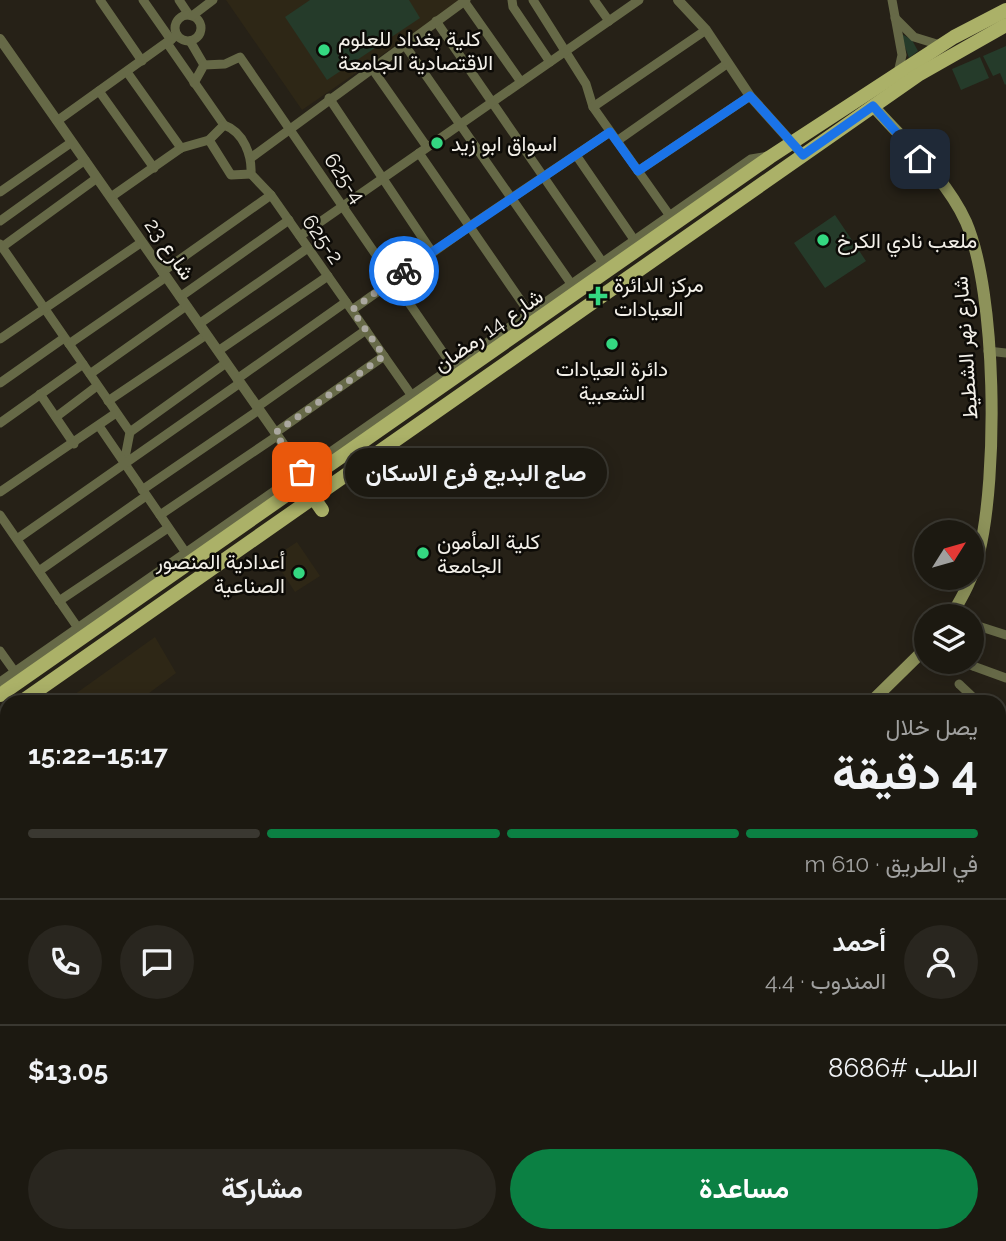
<!DOCTYPE html>
<html lang="ar">
<meta charset="utf-8">
<style>
body{margin:0;font-family:Raleway,Vazirmatn,sans-serif;background:#29261f;color:#f1f3f6;direction:rtl;height:100vh;display:flex;flex-direction:column;font-size:26px;white-space:nowrap}
*{box-sizing:border-box;margin:0}
p{font-size:23px;color:#a0a09f}
.icon{flex:none;width:38px;height:38px;fill:none;stroke:currentColor;stroke-width:2;stroke-linecap:round;stroke-linejoin:round}
.map{position:relative;flex:1;overflow:hidden;direction:ltr}
.drawer{position:absolute;left:0px;top:695px;width:1006px;height:548px;display:flex;flex-direction:column;background:#1c1911;border-radius:21px 21px 0 0;box-shadow:0 4px 18px #0003,0 0 0 2px #3a3831;direction:rtl}
.drawer>*{flex:none}
.needle{width:46px;rotate:53deg}
.controls{position:absolute;left:914px;top:520px;display:grid;gap:14px}
.controls a{display:grid;place-items:center;width:70px;height:70px;border-radius:50%;background:#1c1911;box-shadow:0 4px 18px #0003,0 0 0 2px #3a3831;font-size:35px}
.pin{position:absolute;display:grid;place-items:center;width:60px;height:60px;color:#fff;margin:-30px;border-radius:14px;box-shadow:0 4px 10px #0006}
.courier{position:absolute;display:grid;place-items:center;width:70px;height:70px;margin:-35px;border:5px solid #1a73e8;border-radius:50%;background:#fff;color:#222;box-shadow:0 2px 9px #0007}
.bubble{position:absolute;height:49px;border-radius:24px;background:#1c1911;box-shadow:0 4px 18px #0003,0 0 0 2px #3a3831;font-size:23px;font-weight:700;line-height:49px;text-align:center;direction:rtl}
.overview em{font-style:normal;font-weight:700}
.overview div{display:flex;flex-direction:column-reverse}
.overview{display:flex;align-items:center;justify-content:space-between;height:119px;padding:0 28px}
h1{font-size:46px;font-weight:700;line-height:52px}
.bar{display:grid;grid-template-columns:repeat(4,1fr);gap:10px 7px;align-content:center;height:84px;padding:0 28px}
.bar i{height:9px;border-radius:5px;background:#3a3831}
.bar .selected{background:#0b8043}
.bar p{grid-column:span 4}
.line{display:flex;align-items:center;gap:18px;padding:0 28px;border-top:2px solid #3a3831}
.line div{flex:1}
.round{display:grid;place-items:center;flex:none;width:74px;height:74px;border-radius:37px;background:#29261f}
.button{display:flex;gap:14px;margin-top:auto;padding:14px 28px}
.button a{flex:1;height:80px;border-radius:42px;background:#0b8043;color:#fff;font-size:28px;font-weight:700;line-height:80px;text-align:center}
.button a+a{background:#29261f;color:#f1f3f6}
.map>svg:first-child{display:block}
.built{fill:#2e2716}
.green{fill:#253b2a}
.lines{fill:none;stroke-linecap:round;stroke-linejoin:round}
.minor{stroke:#666947;stroke-width:9}
.tertiary{stroke:#666947;stroke-width:10}
.secondary{stroke:#8d925a;stroke-width:12}
.primary{stroke:#abb168;stroke-width:14}
.done{stroke:#aba8a0;stroke-width:7;stroke-dasharray:0 12.6}
.route{stroke:#1a73e8;stroke-width:9}
.poi-dot{fill:#34d881;stroke:#0d0b07;stroke-width:2.5}
.labels{text-anchor:middle;dominant-baseline:central;stroke-width:5;stroke-linejoin:round;paint-order:stroke}
.poi-label{font-size:21px;fill:#f3f0e9;stroke:#0d0b07;text-anchor:start}
.street-label{font-size:21px;fill:#f3f0e9;stroke:#0d0b07}
</style>
<div class="map">
<svg width="1006" height="1241" viewBox="0 0 1006 1241">
<rect width="100%" height="100%" fill="#262117"/>
<g class="built">
<polygon points="226,0 462,0 302,110"/>
<polygon points="297,542 320,576 295,592 273,558"/>
<polygon points="155,637 176,673 137,702 64,702"/>
<polygon points="7,742 7,784 0,779 0,747"/>
</g>
<g class="green">
<polygon points="310,0 409,0 420,18 327,80 285,17"/>
<polygon points="900,33 912,40 918,51 909,58"/>
<polygon points="1006,46 1006,84 1005,85 1000,73 993,76 983,56"/>
<polygon points="980,57 989,78 961,90 952,69"/>
<polygon points="835,215 866,261 825,288 794,243"/>
</g>
<g class="lines">
<g class="minor">
<polyline points="100,0 142,61"/>
<polyline points="143,0 171,40"/>
<polyline points="179,0 189,15"/>
<polyline points="512,0 513,7 550,62"/>
<polyline points="533,0 586,84 593,107 670,216"/>
<polyline points="594,0 609,21"/>
<polyline points="892,0 902,55 898,73"/>
<polyline points="464,1 521,82"/>
<circle cx="188" cy="28" r="13"/>
<polyline points="192,16 213,0"/>
<polyline points="895,18 914,37 940,45"/>
<polyline points="436,21 603,263"/>
<polyline points="190,41 204,65"/>
<path d="M 167,43 L 224,125 C 244,132 252,156 251,174 L 271,195 L 412,396"/>
<polyline points="404,44 572,285"/>
<polyline points="371,67 427,147"/>
<polyline points="127,72 181,148"/>
<polyline points="194,83 204,65 225,64 240,57 453,367"/>
<polyline points="99,91 154,168"/>
<polyline points="329,98 432,252"/>
<polyline points="593,107 706,30"/>
<polyline points="57,121 177,35"/>
<polyline points="209,140 231,175 251,174"/>
<polyline points="617,141 728,63"/>
<polyline points="419,153 530,314"/>
<polyline points="576,155 635,241"/>
<polyline points="252,157 466,0"/>
<polyline points="638,171 750,96"/>
<polyline points="0,192 72,142"/>
<polyline points="111,197 181,148 209,140 224,125"/>
<polyline points="0,221 85,160"/>
<polyline points="300,236 639,0"/>
<polyline points="0,244 130,432 124,463"/>
<polyline points="2,247 97,178"/>
<polyline points="162,272 271,195"/>
<polyline points="180,297 289,220"/>
<polyline points="352,310 470,226 610,132"/>
<polyline points="199,324 308,248"/>
<polyline points="0,339 142,242"/>
<polyline points="69,344 166,277"/>
<polyline points="218,351 328,276"/>
<polyline points="988,351 1006,353"/>
<polyline points="90,374 186,306"/>
<polyline points="237,379 346,302"/>
<polyline points="0,383 64,338"/>
<polyline points="40,394 74,444"/>
<polyline points="108,401 206,335"/>
<polyline points="257,407 366,330"/>
<polyline points="56,417 97,386"/>
<polyline points="0,423 83,364"/>
<polyline points="99,426 186,553"/>
<polyline points="130,432 226,363"/>
<polyline points="275,433 384,356"/>
<polyline points="142,490 259,410"/>
<polyline points="0,492 116,413"/>
<polyline points="0,515 78,628"/>
<polyline points="160,515 277,436"/>
<polyline points="17,539 240,383"/>
<polyline points="39,571 146,496"/>
<polyline points="59,601 168,528"/>
<polyline points="975,625 1006,635"/>
<polyline points="0,651 15,672"/>
<polyline points="973,666 1006,678"/>
<polyline points="0,682 751,159 769,156"/>
<polyline points="959,684 978,702"/>
<polyline points="999,721 1006,725"/>
<polyline points="999,760 1006,762"/>
<polyline points="999,779 1006,781"/>
<polyline points="0,785 7,791"/>
<polyline points="999,818 1006,819"/>
<polyline points="0,820 7,824"/>
<polyline points="999,838 1006,838"/>
<polyline points="999,868 1006,869"/>
<polyline points="0,884 7,888"/>
<polyline points="999,904 1006,904"/>
<polyline points="0,937 7,941"/>
<polyline points="999,970 1006,971"/>
<polyline points="0,1001 7,986"/>
<polyline points="999,1031 1006,997"/>
<polyline points="999,1049 1006,1050"/>
<polyline points="0,1105 7,1091"/>
<polyline points="999,1106 1006,1108"/>
<polyline points="999,1156 1006,1150"/>
<polyline points="0,1224 7,1210"/>
<polyline points="571,1236 571,1241"/>
<polyline points="691,1236 695,1241"/>
<polyline points="747,1236 751,1241"/>
<polyline points="803,1236 807,1241"/>
<polyline points="858,1236 862,1241"/>
<polyline points="55,1241 58,1236"/>
<polyline points="105,1241 108,1236"/>
<polyline points="153,1241 155,1236"/>
<polyline points="250,1241 252,1236"/>
<polyline points="291,1241 293,1236"/>
<polyline points="351,1241 353,1236"/>
<polyline points="405,1241 407,1236"/>
<polyline points="459,1241 461,1236"/>
<polyline points="523,1241 525,1236"/>
<polyline points="892,1241 899,1236"/>
</g>
<g class="tertiary">
<polyline points="678,0 706,30 750,96 803,155"/>
<polyline points="0,39 309,481"/>
<polyline points="0,1159 7,1165"/>
<polyline points="188,1236 205,1241"/>
</g>
<g class="secondary">
<path d="M 873,106 C 905,142 946,178 966,222 C 997,294 998,476 979,553 C 974,576 963,596 951,616"/>
<polyline points="871,702 926,648"/>
<polyline points="634,1236 635,1241"/>
</g>
<g class="primary">
<polyline points="313,497 322,510"/>
<polyline points="0,695 770,157 954,37 1006,10"/>
<polyline points="21,702 918,75 1006,25"/>
<polyline points="0,716 7,711"/>
</g>
</g>
<g class="lines">
<polyline class="done" points="302,472 275,433 384,356 352,310 404,271"/>
<polyline class="route" points="404,271 610,132 638,171 750,96 803,155 873,106 920,159"/>
</g>
<g class="poi-dot">
<circle cx="324" cy="50" r="7"/>
<circle cx="437" cy="143" r="7"/>
<circle cx="823" cy="240" r="7"/>
<path d="M594.5 285.5h7v7h7v7h-7v7h-7v-7h-7v-7h7z"/>
<circle cx="612" cy="344" r="7"/>
<circle cx="423" cy="553" r="7"/>
<circle cx="299" cy="573" r="7"/>
</g>
<g class="labels">
<g class="poi-label">
<text x="338" y="38">كلية بغداد للعلوم<tspan x="338" dy="24">الاقتصادية الجامعة</tspan></text>
<text x="451" y="143">اسواق ابو زيد</text>
<text x="837" y="240">ملعب نادي الكرخ</text>
<text x="614" y="284">مركز الدائرة<tspan x="614" dy="24">العيادات</tspan></text>
<text x="612" y="368" text-anchor="middle">دائرة العيادات<tspan x="612" dy="24">الشعبية</tspan></text>
<text x="437" y="541">كلية المأمون<tspan x="437" dy="24">الجامعة</tspan></text>
<text x="285" y="561" text-anchor="end">أعدادية المنصور<tspan x="285" dy="24">الصناعية</tspan></text>
</g>
<g class="street-label">
<text transform="translate(345 178) rotate(56)">625-4</text>
<text transform="translate(323 239) rotate(55)">625-2</text>
<text transform="translate(170 249) rotate(55)">شارع 23</text>
<text transform="translate(488 330) rotate(-35)">شارع 14 رمضان</text>
<text transform="translate(965 348) rotate(-94)">شارع نهر الشطيط</text>
</g>
</g>
</svg>
<div class="controls">
<a><svg class="needle" viewBox="-14 -14 28 28"><path d="M0-13l5 13h-10z" fill="#e53935"/><path d="M0 13l5-13h-10z" fill="#a0a09f"/></svg></a>
<a><svg class="icon" aria-label="layers" viewBox="0 0 24 24"><path d="M12 4l9 5-9 5-9-5zM3 14l9 5 9-5"/></svg></a>
</div>
<div class="pin" style="left:302px;top:472px;background:#ea580c"><svg class="icon" aria-label="bag" viewBox="0 0 24 24"><path d="M5 8h14l-1 12H6zM9 8a3 3 0 0 1 6 0"/></svg></div>
<div class="pin" style="left:920px;top:159px;background:#1f2937"><svg class="icon" aria-label="home" viewBox="0 0 24 24"><path d="M3 11l9-7 9 7M6 9v11h12V9"/></svg></div>
<div class="courier" style="left:404px;top:271px"><svg class="icon" aria-label="bike" viewBox="0 0 24 24"><circle cx="6" cy="16" r="4"/><circle cx="18" cy="16" r="4"/><path d="M6 16l4-8h5l3 8M10 8l3 8H6M13 5h3"/></svg></div>
<div class="bubble" style="left:345px;top:448px;width:262px">صاج البديع فرع الاسكان</div>
<section class="drawer">
<div class="overview"><div><h1>4 دقيقة</h1><p>يصل خلال</p></div><em>15:17–15:22</em></div>
<div class="bar"><i class="selected"></i><i class="selected"></i><i class="selected"></i><i></i><p>في الطريق · 610 m</p></div>
<div class="line" style="height:126px"><a class="round"><svg class="icon" aria-label="person" viewBox="0 0 24 24"><circle cx="12" cy="8" r="4"/><path d="M4 21q1-7 8-7t8 7"/></svg></a><div><b>أحمد</b><p>المندوب · 4.4</p></div><a class="round"><svg class="icon" aria-label="chat" viewBox="0 0 24 24"><path d="M4 5h16v11H9l-5 4z"/></svg></a><a class="round"><svg class="icon" aria-label="phone" viewBox="0 0 24 24"><path d="M5 4h4l2 5-3 2q2 4 5 5l2-3 5 2v4C11 20 4 13 5 4z"/></svg></a></div>
<div class="line" style="height:91px"><div>الطلب #8686</div><b>$13.05</b></div>
<div class="button"><a>مساعدة</a><a>مشاركة</a></div>
</section>
</div>
